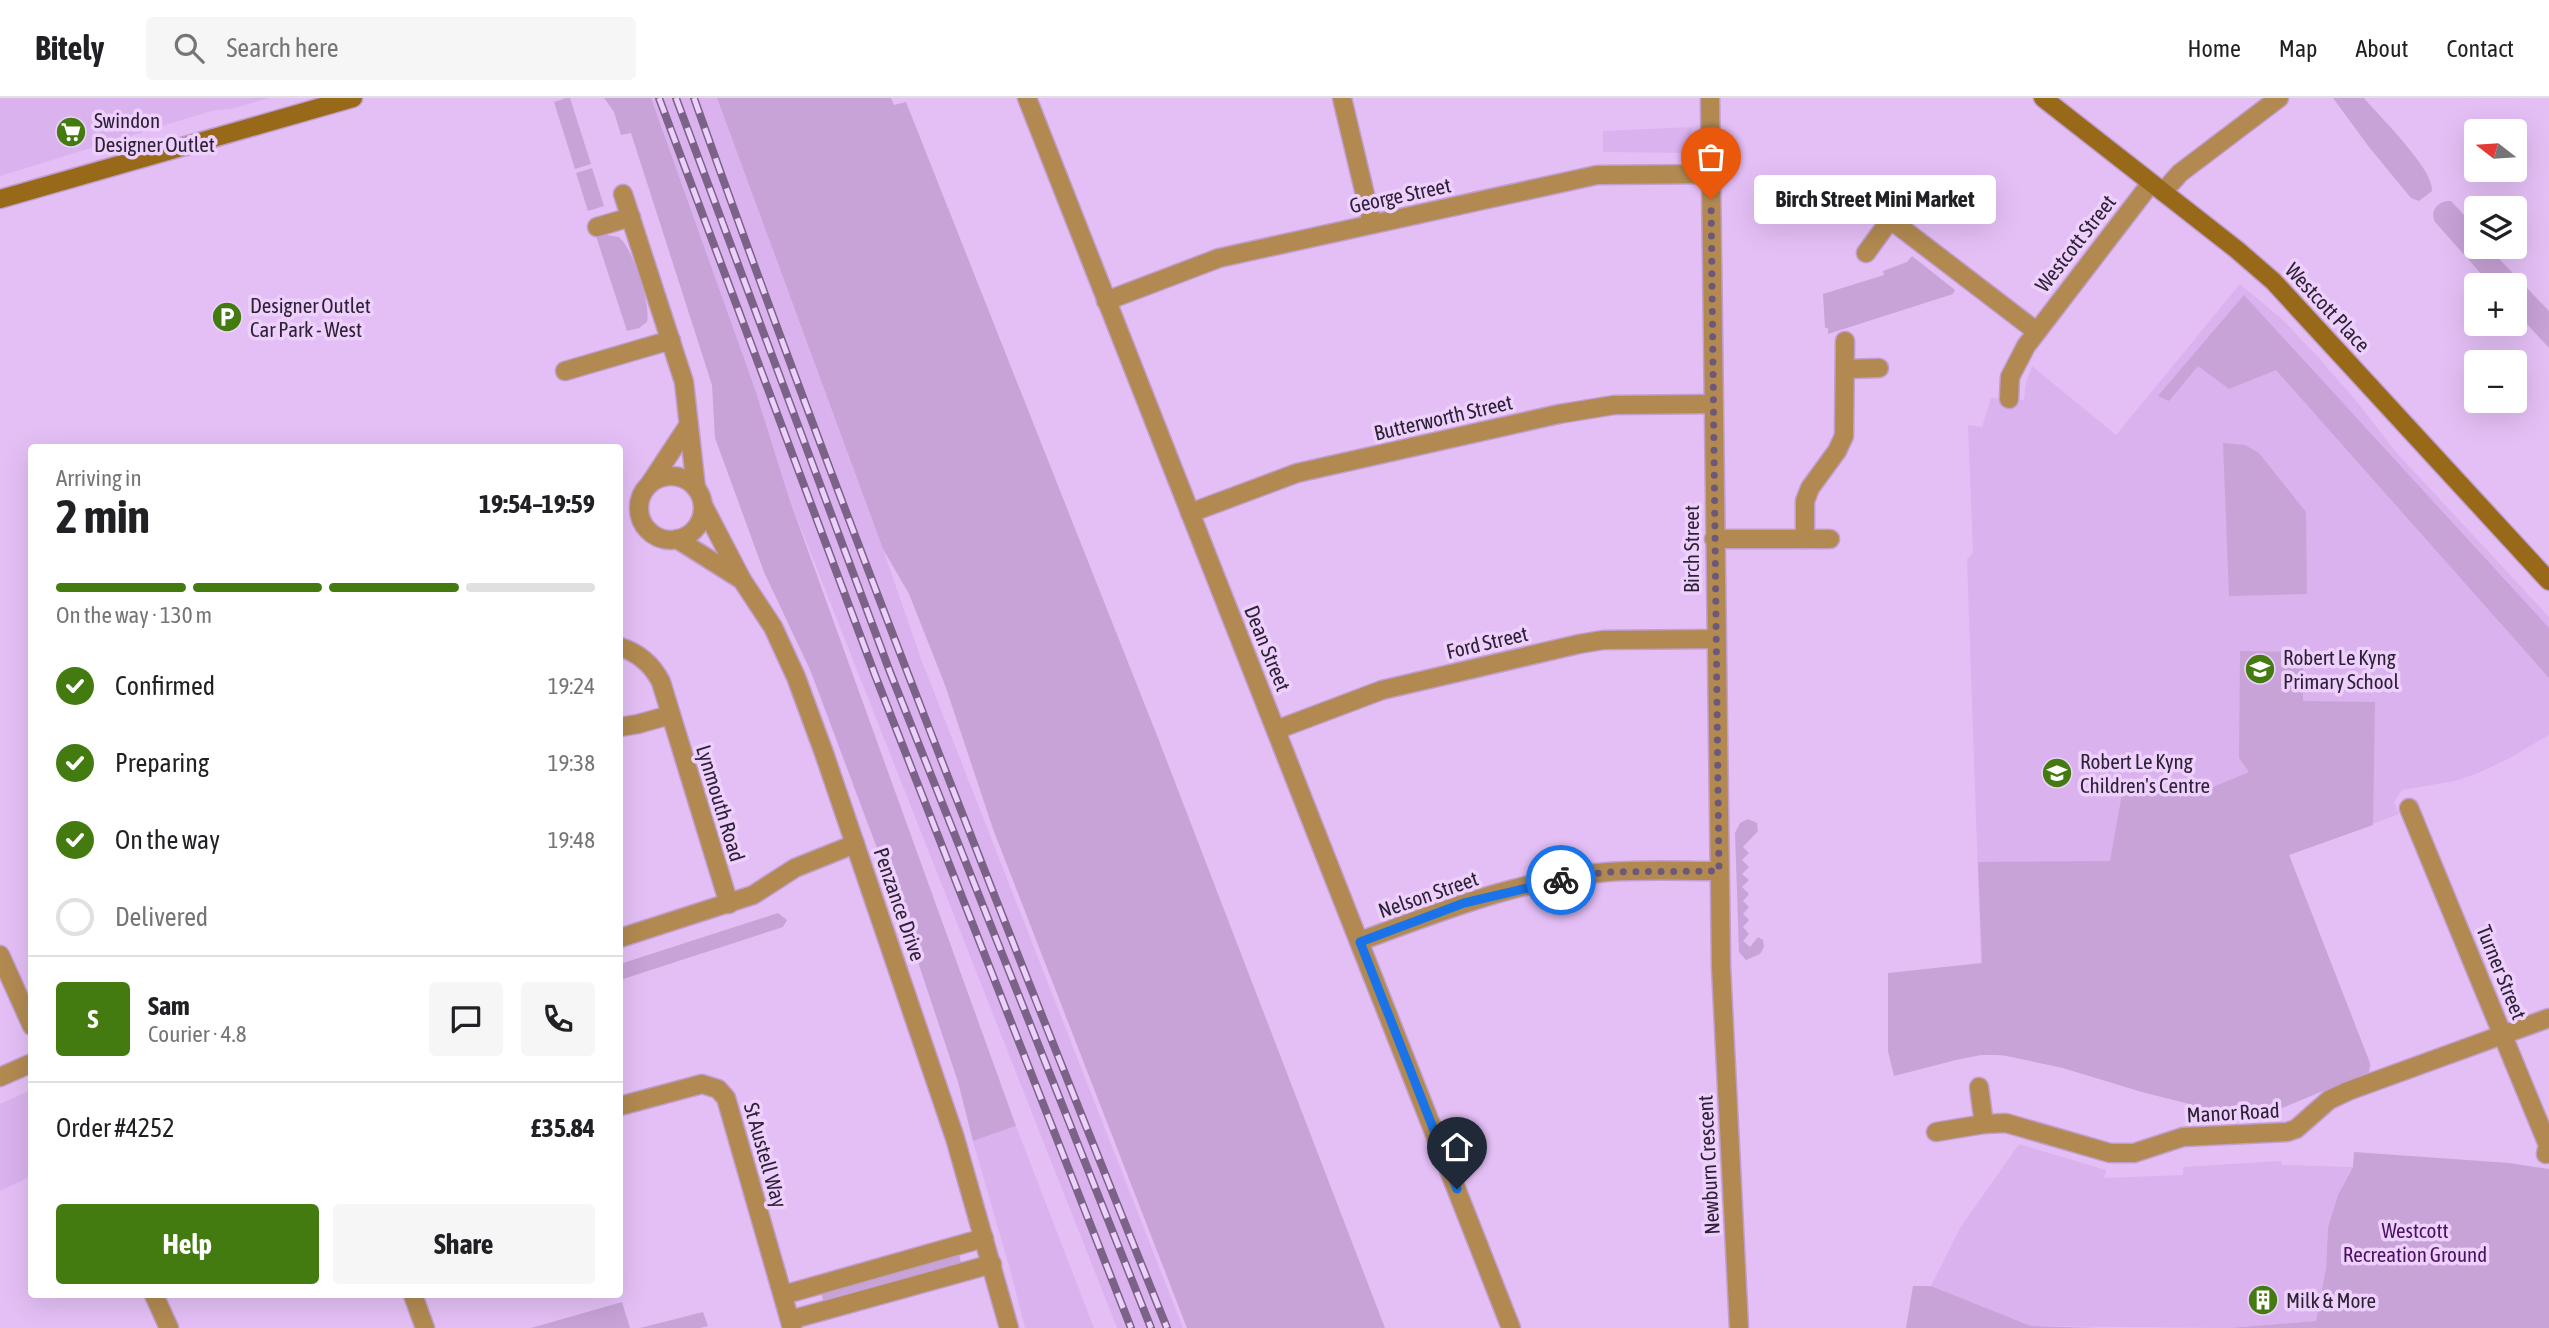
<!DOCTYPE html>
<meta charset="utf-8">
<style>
body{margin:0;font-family:"Asap Condensed",sans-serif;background:#f6f6f6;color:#202124;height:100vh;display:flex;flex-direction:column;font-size:26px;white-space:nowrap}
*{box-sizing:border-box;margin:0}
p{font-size:23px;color:#757577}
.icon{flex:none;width:38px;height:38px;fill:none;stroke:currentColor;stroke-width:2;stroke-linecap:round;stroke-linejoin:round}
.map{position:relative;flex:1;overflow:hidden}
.details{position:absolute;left:28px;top:346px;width:595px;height:854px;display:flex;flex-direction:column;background:#fff;border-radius:7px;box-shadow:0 7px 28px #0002}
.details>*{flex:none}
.needle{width:46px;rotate:287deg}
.buttons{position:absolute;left:2464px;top:21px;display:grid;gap:14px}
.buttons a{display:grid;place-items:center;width:63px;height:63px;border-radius:7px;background:#fff;box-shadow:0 7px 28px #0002;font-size:35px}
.pin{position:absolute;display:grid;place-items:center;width:60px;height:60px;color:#fff;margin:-72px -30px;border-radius:50% 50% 50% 0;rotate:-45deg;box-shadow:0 0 7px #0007}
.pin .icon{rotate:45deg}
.courier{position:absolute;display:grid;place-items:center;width:70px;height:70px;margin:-35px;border:5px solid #1a73e8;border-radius:50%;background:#fff;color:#222;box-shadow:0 2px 9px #0007}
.bubble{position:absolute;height:49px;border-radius:7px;background:#fff;box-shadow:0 7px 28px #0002;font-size:23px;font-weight:700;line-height:49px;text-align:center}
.overview em{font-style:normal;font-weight:700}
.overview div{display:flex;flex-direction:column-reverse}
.overview{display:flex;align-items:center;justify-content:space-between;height:119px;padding:0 28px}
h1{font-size:46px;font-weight:700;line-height:52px}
.bar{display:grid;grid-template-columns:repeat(4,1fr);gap:10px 7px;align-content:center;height:84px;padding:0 28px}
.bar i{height:9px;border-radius:5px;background:#e0e0e0}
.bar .on{background:#437b11}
.bar p{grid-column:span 4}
.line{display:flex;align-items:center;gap:18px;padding:0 28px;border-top:2px solid #e0e0e0}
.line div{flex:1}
.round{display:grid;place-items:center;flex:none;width:74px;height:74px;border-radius:7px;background:#f6f6f6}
ol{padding:0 28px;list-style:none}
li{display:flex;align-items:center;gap:21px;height:77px}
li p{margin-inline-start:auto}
li .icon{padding:7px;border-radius:50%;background:#437b11;color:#fff;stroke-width:4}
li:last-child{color:#757577}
li i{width:38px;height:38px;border:4px solid #e0e0e0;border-radius:50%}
.primary-button{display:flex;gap:14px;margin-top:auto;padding:14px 28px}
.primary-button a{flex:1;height:80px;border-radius:7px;background:#437b11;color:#fff;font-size:28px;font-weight:700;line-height:80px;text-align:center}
.primary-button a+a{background:#f6f6f6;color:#202124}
header{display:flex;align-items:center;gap:42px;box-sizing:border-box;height:98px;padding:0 35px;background:#fff;border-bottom:2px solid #e0e0e0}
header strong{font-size:33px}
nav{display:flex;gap:38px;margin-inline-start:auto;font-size:24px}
.search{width:490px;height:63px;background:#f6f6f6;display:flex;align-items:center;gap:18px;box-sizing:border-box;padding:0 24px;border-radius:7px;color:#757577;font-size:26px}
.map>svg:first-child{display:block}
.built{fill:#dab2ee}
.green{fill:#c7a3d8}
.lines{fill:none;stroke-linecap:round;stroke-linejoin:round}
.minor-casing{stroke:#c09fcf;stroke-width:21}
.secondary-casing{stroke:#c09fcf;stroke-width:21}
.minor{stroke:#b28a51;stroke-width:18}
.secondary{stroke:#99691a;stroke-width:18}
.rail-casing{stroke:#7b6387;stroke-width:8}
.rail{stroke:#edd0fc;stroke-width:5;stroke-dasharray:16;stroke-linecap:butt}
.done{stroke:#6e5879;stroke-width:7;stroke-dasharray:0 12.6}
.route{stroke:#1a73e8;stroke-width:9}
.labels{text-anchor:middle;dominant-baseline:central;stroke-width:7;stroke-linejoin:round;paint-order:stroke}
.poi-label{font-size:21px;fill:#2e2035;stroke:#edd0fc;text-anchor:start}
.street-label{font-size:21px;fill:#2e2035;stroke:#edd0fc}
.park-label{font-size:21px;fill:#4b1161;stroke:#edd0fc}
</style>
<header>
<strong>Bitely</strong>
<div class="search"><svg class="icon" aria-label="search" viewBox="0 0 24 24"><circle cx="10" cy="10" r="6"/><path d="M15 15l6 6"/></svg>Search here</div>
<nav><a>Home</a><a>Map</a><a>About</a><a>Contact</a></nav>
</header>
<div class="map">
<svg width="2549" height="1230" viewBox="0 0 2549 1230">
<rect width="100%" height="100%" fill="#e4bff6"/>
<g class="built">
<polygon points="0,0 269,0 231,11 211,13 0,78"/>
<polygon points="651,0 717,0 883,451 921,561 1183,1230 1117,1230 789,400 755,291"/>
<polygon points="1692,29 1693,52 1689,55 1603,54 1603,33"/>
<polygon points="2240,186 2283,222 2318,259 2357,304 2396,354 2549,519 2549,637 2508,661 2478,675 2455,683 2402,692 2394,704 2399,716 2289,757 2371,968 2369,974 2253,1022 2142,994 2063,970 2016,959 1993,957 1981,865 1967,461 1973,455 1968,327 1982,329 1991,300 2024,302 2026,285 2032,268 2116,337"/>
<polygon points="31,992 31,1078 0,1093 0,1006"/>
<polygon points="1016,1028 1094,1230 1025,1230 1011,1175 973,1043"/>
<polygon points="2019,1046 2106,1072 2104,1080 2183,1077 2183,1069 2281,1063 2282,1067 2353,1069 2338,1097 2328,1129 2326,1170 2316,1223 2229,1230 2031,1228 1931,1188 1960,1130"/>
</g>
<g class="green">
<polygon points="566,0 570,0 591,66 575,71 554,4"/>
<polygon points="604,0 651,0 755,291 789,400 1016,1028 973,1043 958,984 905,825 811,574 764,474 715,340 712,287 631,35 621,37 614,14"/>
<polygon points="717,0 891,0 894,7 906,4 1158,640 1385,1230 1187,1230 993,731 945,587 909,496 883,451"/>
<path d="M 2333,0 L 2364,0 C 2378,17 2435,72 2432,93 L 2419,103 L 2411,100 L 2369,49 Z"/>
<polygon points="592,70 604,108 588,113 576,75"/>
<path d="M 2451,103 L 2476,130 L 2476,149 L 2488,149 L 2549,213 L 2549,250 L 2515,213 L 2515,187 L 2491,187 L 2435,124 C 2429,112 2439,102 2451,103 Z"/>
<path d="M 595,135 L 619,139 C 633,151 651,207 647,224 L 639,230 L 627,233 Z"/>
<polygon points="1912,158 1955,192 1953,196 1828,236 1828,230 1825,230 1823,196 1884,177 1883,173 1907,164"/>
<polygon points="2244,197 2549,530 2549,580 2276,272 2229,291 2198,268 2169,303 2158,298"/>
<polygon points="2223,345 2245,347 2259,355 2306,414 2307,496 2229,498"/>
<polygon points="2240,553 2303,554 2303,603 2375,604 2373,727 2289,757 2370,965 2369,974 2253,1022 2142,994 2063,970 2002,957 1981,957 1956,962 1894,978 1888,953 1888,875 1982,865 1978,764 2110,763 2123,690 2206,692 2249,674 2239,660"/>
<polygon points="1748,721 1757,725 1758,733 1743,749 1749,755 1742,762 1749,769 1742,776 1749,782 1742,789 1749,796 1743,803 1749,809 1743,816 1749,822 1743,829 1749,836 1743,843 1750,849 1758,839 1763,842 1764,849 1760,856 1746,862 1739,854 1735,735 1740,725"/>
<polygon points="778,815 787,822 783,829 620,882 620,866"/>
<polygon points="2354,1054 2509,1065 2549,1071 2549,1230 2229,1230 2316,1223 2326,1170 2328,1129 2338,1097 2353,1069"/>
<polygon points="959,1156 961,1164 823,1202 821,1195"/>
<polygon points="1913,1188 1931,1188 2031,1228 2096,1230 1906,1230"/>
<polygon points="622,1204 630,1230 531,1230"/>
<polygon points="703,1214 708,1228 700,1230 640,1230"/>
</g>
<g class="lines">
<g class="minor-casing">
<g id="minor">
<polyline points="1027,0 1511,1230"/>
<polyline points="1342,0 1372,126"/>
<polyline points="1710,0 1721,869 1739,1230"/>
<polyline points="2163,94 2180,75 2279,0"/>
<polyline points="623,96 684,284 696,390"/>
<polyline points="1870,106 2036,233"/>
<polyline points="597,129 631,119"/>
<polyline points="1866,155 1890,122"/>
<polyline points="1106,203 1219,160 1597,77 1711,76"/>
<polyline points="1846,271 1879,270"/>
<polyline points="565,273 671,242"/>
<polyline points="2009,301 2010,279 2026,248 2151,85"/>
<circle cx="671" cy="410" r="32"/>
<polyline points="651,384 688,328"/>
<polyline points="703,407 742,482"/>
<polyline points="1190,415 1297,375 1559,316 1614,307 1713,306"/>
<polyline points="677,441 742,482 773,529 796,579 824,655 955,1040 1009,1230"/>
<polyline points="1714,441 1830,441"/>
<polyline points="1805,441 1805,403 1810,390 1837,353 1844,338 1845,243"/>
<path d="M 620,549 C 639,555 652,566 661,584 L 729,806"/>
<polyline points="620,629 638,626 670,617"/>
<polyline points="1276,632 1382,592 1579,546 1603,542 1715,541"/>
<polyline points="2409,710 2548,1047 2546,1056"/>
<polyline points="620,840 753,797 795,770 855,746"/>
<path d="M 1360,843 C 1440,814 1521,781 1607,774 C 1644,771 1682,773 1719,773"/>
<polyline points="0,857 32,928"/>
<polyline points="0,979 32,965"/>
<polyline points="1979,989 1984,1026"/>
<polyline points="620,1008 702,986 718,991 726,1000 792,1230"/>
<polyline points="1936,1034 1984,1026 2006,1025 2110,1055 2134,1055 2183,1039 2287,1034 2296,1031 2329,1002 2348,993 2549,920"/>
<polyline points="154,1197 169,1230"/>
<polyline points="413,1197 425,1230"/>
<polyline points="783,1197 984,1140"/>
<polyline points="790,1222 992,1166"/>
</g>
</g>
<g class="secondary-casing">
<g id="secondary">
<polyline points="2043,0 2236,151 2273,183 2549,483"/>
<polyline points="0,101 353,0"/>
</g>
</g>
<use href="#minor" class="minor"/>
<use href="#secondary" class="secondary"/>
<g class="rail-casing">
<g id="rail">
<polyline points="659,0 875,577 1131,1230"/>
<polyline points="676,0 890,574 1151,1230"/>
<path d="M 694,0 C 841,414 1003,823 1167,1230"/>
</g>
</g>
<use href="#rail" class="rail"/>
</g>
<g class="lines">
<polyline class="done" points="1561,782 1605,774 1719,773 1711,101"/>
<polyline class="route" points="1457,1091 1360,844 1464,805 1561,782"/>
</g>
<defs>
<g id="supermarket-disc" transform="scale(1.575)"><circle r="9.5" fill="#437b11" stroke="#edd0fc"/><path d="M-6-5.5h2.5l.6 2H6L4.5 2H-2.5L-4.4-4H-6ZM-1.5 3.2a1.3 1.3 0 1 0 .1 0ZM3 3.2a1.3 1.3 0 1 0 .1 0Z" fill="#fff"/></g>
<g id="parking-disc" transform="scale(1.575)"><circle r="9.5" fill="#437b11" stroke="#edd0fc"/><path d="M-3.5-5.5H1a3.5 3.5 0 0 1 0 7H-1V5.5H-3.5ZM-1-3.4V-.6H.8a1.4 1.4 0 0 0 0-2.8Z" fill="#fff"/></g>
<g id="school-disc" transform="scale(1.575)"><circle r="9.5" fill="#437b11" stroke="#edd0fc"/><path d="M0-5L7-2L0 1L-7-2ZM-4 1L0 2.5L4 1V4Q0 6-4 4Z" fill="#fff"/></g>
<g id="building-disc" transform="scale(1.575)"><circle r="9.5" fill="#437b11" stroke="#edd0fc"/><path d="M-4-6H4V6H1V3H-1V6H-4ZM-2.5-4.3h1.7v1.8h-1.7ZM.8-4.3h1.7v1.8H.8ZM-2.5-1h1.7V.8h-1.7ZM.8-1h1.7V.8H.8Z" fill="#fff"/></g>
</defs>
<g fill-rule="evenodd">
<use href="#supermarket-disc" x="71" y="34"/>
<use href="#parking-disc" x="227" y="219"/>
<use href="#school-disc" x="2260" y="571"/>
<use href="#school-disc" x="2057" y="675"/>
<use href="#building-disc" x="2263" y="1202"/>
</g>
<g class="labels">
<g class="poi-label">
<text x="94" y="22">Swindon<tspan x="94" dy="24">Designer Outlet</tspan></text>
<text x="250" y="207">Designer Outlet<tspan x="250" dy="24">Car Park - West</tspan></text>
<text x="2283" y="559">Robert Le Kyng<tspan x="2283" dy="24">Primary School</tspan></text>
<text x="2080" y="663">Robert Le Kyng<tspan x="2080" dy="24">Children's Centre</tspan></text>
<text x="2286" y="1202">Milk &amp; More</text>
</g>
<g class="street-label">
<text transform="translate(1400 97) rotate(-12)">George Street</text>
<text transform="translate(2075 145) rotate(-52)">Westcott Street</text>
<text transform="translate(2328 209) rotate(47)">Westcott Place</text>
<text transform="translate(1443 319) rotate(-13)">Butterworth Street</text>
<text transform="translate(1691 451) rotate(-90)">Birch Street</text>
<text transform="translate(1487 544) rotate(-13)">Ford Street</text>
<text transform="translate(1268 550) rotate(68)">Dean Street</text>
<text transform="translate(721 705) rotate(73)">Lynmouth Road</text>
<text transform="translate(1428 796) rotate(-19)">Nelson Street</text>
<text transform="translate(900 806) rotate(71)">Penzance Drive</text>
<text transform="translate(2502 874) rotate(68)">Turner Street</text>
<text transform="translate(2233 1014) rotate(-3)">Manor Road</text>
<text transform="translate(766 1057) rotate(74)">St Austell Way</text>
<text transform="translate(1708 1067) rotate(-93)">Newburn Crescent</text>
</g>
<g class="park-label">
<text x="2415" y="1132">Westcott<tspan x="2415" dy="24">Recreation Ground</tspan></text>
</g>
</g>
</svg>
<div class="buttons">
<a><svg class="needle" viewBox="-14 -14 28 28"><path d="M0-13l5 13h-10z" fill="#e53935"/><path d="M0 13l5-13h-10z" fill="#757577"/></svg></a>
<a><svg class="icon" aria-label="layers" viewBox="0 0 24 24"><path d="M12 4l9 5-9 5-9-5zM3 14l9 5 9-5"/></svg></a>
<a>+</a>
<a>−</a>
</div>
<div class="pin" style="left:1711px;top:101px;background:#ea580c"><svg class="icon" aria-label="bag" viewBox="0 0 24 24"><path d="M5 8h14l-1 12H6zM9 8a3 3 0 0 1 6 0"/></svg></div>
<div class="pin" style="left:1457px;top:1091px;background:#1f2937"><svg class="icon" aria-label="home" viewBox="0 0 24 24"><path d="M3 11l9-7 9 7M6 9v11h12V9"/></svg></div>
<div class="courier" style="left:1561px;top:782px"><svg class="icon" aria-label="bike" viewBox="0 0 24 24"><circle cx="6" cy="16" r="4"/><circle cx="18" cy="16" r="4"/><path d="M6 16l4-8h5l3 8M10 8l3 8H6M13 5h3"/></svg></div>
<div class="bubble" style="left:1754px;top:77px;width:242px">Birch Street Mini Market</div>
<section class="details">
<div class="overview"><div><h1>2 min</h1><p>Arriving in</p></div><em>19:54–19:59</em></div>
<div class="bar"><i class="on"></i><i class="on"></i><i class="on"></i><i></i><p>On the way · 130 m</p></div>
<ol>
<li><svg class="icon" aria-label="check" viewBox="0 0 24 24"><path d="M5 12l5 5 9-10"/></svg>Confirmed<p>19:24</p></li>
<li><svg class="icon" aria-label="check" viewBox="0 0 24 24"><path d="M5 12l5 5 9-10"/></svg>Preparing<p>19:38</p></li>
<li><svg class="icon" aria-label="check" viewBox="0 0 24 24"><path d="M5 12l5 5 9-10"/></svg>On the way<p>19:48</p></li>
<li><i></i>Delivered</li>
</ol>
<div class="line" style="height:126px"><b class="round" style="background:#437b11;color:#fff">S</b><div><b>Sam</b><p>Courier · 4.8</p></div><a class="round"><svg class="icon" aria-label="chat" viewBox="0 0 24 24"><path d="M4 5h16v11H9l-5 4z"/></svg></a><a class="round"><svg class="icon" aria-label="phone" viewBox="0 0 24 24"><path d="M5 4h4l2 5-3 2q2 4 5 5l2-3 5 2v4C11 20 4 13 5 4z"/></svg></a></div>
<div class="line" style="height:91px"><div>Order #4252</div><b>£35.84</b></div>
<div class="primary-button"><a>Help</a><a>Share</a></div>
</section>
</div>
